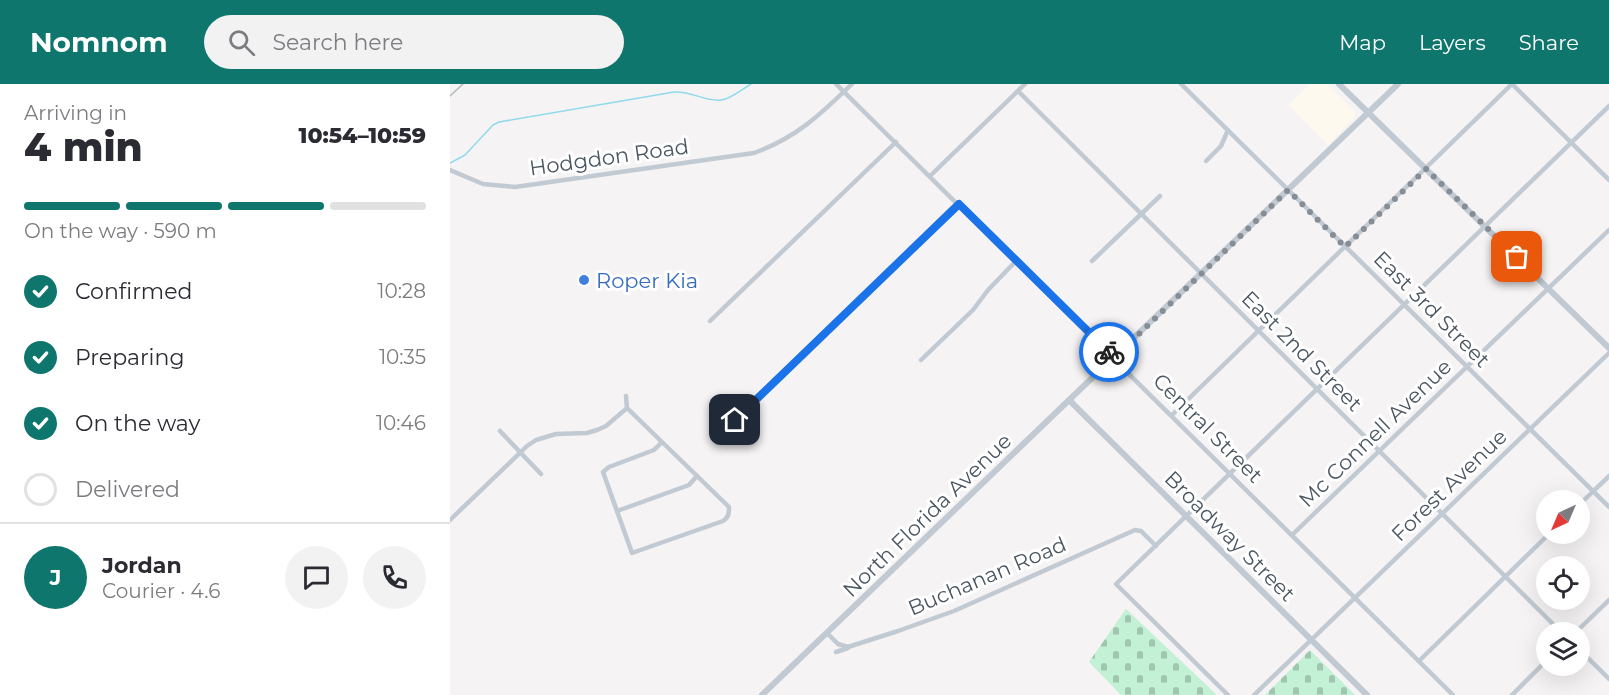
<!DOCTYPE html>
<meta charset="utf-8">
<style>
body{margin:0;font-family:Montserrat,sans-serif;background:#f2f2f3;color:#2b2b33;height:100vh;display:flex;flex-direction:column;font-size:22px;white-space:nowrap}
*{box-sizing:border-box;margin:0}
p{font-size:20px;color:#7c7c81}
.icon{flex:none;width:33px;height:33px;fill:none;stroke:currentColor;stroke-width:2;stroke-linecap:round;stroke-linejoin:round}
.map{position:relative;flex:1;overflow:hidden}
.sheet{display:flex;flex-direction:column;background:#fff;width:450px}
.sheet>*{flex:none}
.needle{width:39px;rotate:224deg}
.tools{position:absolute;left:1086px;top:406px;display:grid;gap:12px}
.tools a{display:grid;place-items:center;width:54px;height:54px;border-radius:50%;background:#fff;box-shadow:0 6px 24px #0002;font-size:30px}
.pin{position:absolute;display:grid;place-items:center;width:51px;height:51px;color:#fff;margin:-26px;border-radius:12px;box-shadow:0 3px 9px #0006}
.courier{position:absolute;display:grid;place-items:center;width:60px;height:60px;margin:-30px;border:4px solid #1a73e8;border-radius:50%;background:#fff;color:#222;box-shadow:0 2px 8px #0007}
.summary em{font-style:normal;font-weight:800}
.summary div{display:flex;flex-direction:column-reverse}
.summary{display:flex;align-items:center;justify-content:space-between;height:102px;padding:0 24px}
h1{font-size:39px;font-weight:800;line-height:45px}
.bar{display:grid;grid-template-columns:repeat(4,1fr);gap:9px 6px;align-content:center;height:72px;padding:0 24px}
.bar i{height:8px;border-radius:4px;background:#e1e1e2}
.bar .selected{background:#0f766e}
.bar p{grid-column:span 4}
.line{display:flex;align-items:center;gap:15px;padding:0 24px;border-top:2px solid #e1e1e2}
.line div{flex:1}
.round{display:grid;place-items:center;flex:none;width:63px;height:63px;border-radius:32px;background:#f2f2f3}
ol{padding:0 24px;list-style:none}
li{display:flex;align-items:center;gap:18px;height:66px}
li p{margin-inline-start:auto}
li .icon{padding:6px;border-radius:50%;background:#0f766e;color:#fff;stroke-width:4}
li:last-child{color:#7c7c81}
li i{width:33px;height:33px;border:3px solid #e1e1e2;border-radius:50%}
header{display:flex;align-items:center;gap:36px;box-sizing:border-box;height:84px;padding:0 30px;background:#0f766e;color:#fff}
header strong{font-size:28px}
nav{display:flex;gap:33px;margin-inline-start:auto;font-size:21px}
.search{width:420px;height:54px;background:#f2f2f3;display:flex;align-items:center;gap:15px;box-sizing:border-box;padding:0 21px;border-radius:33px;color:#7c7c81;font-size:22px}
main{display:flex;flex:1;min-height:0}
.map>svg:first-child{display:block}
.commercial{fill:#fdf9ef}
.cemetery{fill:url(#cemetery-stones)}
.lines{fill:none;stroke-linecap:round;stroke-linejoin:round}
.stream{stroke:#90daee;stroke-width:1.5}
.minor{stroke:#c1cad2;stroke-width:4.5}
.tertiary{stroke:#c1cad2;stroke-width:6}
.rail{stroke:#b5b8bd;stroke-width:1.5}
.done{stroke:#868d94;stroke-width:6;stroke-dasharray:0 10.8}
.route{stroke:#1a73e8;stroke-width:8}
.shop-dot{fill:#3f7fe0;stroke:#fff;stroke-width:2}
.labels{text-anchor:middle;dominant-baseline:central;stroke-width:6;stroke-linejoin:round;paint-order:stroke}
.street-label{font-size:21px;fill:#4a5661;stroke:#fff}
.shop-label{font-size:21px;fill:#366cbe;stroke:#fff;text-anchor:start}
</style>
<header>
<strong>Nomnom</strong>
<div class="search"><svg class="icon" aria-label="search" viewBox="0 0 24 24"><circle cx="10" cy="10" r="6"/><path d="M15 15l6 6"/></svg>Search here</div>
<nav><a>Map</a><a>Layers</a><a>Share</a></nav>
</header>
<main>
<section class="sheet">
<div class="summary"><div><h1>4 min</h1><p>Arriving in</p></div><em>10:54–10:59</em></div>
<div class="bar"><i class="selected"></i><i class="selected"></i><i class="selected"></i><i></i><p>On the way · 590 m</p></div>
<ol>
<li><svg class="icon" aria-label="check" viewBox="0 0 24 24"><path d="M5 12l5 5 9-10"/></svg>Confirmed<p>10:28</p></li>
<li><svg class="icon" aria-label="check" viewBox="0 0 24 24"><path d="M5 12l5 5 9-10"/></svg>Preparing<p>10:35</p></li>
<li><svg class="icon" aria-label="check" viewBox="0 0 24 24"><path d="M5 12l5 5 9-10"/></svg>On the way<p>10:46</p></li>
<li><i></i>Delivered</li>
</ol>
<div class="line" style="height:108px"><b class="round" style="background:#0f766e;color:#fff">J</b><div><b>Jordan</b><p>Courier · 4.6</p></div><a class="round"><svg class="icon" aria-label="chat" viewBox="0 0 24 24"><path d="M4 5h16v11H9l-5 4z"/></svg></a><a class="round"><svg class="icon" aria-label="phone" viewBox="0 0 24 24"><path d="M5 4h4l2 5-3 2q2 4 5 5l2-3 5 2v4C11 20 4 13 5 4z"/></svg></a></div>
</section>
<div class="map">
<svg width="1159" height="611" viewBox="0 0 1159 611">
<defs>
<pattern id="cemetery-stones" width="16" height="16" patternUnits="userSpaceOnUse" patternTransform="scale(1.5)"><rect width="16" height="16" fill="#c3f1d5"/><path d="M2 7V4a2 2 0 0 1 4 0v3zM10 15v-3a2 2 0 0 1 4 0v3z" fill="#a0c6b0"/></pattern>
</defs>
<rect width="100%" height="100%" fill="#f5f3f3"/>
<polygon class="commercial" points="860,0 877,0 905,28 904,34 878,61 838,21"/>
<g class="cemetery">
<polygon points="676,525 767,611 671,611 639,578"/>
<polygon points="860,566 905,611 815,611"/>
</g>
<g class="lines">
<path class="stream" d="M 0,79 L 15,71 L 43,41 L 49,38 L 224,8 C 242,7 256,18 271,16 C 281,15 292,5 301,0"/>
<g class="minor">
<polyline points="386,0 1003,611"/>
<polyline points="731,0 1159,423"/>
<polyline points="1062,0 1159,96"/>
<polyline points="568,7 1112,549"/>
<polyline points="756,77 771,62 778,46"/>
<path d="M 0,86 L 33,100 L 65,103 L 304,69 C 346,54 371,30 402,0"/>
<polyline points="480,92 575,0"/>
<polyline points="642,177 710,112"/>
<polyline points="260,237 446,58"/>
<polyline points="471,276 523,226 538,206 566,177"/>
<path d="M 177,324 L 279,423 C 279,429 279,433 273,437 L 182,469 L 153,388 L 159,383 L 204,366 L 212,358"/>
<polyline points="722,331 1062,0"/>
<polyline points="285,336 509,120"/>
<polyline points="50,347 91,390"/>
<polyline points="1130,420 1159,392"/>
<polyline points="167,427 239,401 247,392"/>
<polyline points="0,436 77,362 86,356 106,350 137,349 147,346 156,342 177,324 176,312"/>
<polyline points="843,450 1159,146"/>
<polyline points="377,549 388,560 398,563 448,547 504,527 685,446 691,447 706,462"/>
<polyline points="1125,549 1159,516"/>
<polyline points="1130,566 1159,595"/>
<polyline points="386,568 398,564"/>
<polyline points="969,577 1099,450"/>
<polyline points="778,611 666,500 1159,22"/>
<polyline points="804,611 1159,269"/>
<polyline points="1062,611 1096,577"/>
</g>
<g class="tertiary">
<polyline points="889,0 1159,264"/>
<polyline points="619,316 917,611"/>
<polyline points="312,611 948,0"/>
</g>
<polyline class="rail" points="0,12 13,0"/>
</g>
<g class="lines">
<polyline class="done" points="659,268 664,274 838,106 895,163 976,85 1067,173"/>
<polyline class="route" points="285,336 509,120 659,268"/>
</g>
<circle class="shop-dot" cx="134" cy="196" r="6"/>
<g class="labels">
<g class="street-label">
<text transform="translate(159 73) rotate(-8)">Hodgdon Road</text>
<text transform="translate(982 225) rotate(45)">East 3rd Street</text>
<text transform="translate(852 267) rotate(45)">East 2nd Street</text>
<text transform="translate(758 344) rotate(45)">Central Street</text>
<text transform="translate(925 349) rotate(-44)">Mc Connell Avenue</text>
<text transform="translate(999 401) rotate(-44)">Forest Avenue</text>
<text transform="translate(477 431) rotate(-44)">North Florida Avenue</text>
<text transform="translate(780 452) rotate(45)">Broadway Street</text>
<text transform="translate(537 492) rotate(-23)">Buchanan Road</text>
</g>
<g class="shop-label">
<text x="146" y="196">Roper Kia</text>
</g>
</g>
</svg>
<div class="tools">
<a><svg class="needle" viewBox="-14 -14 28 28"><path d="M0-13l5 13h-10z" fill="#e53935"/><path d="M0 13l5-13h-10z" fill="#7c7c81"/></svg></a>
<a><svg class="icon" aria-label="locate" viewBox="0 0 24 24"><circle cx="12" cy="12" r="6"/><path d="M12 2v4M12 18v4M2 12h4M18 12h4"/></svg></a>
<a><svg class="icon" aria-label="layers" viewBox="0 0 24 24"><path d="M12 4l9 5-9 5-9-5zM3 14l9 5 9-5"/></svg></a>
</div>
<div class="pin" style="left:1067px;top:173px;background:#ea580c"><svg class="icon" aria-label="bag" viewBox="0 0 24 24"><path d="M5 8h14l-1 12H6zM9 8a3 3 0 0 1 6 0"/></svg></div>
<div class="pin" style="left:285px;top:336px;background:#1f2937"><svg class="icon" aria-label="home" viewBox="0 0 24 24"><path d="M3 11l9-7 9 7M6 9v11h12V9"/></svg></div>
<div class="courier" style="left:659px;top:268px"><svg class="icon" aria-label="bike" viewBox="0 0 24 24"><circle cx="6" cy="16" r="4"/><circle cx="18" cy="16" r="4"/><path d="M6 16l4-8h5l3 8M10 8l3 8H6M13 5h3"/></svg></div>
</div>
</main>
